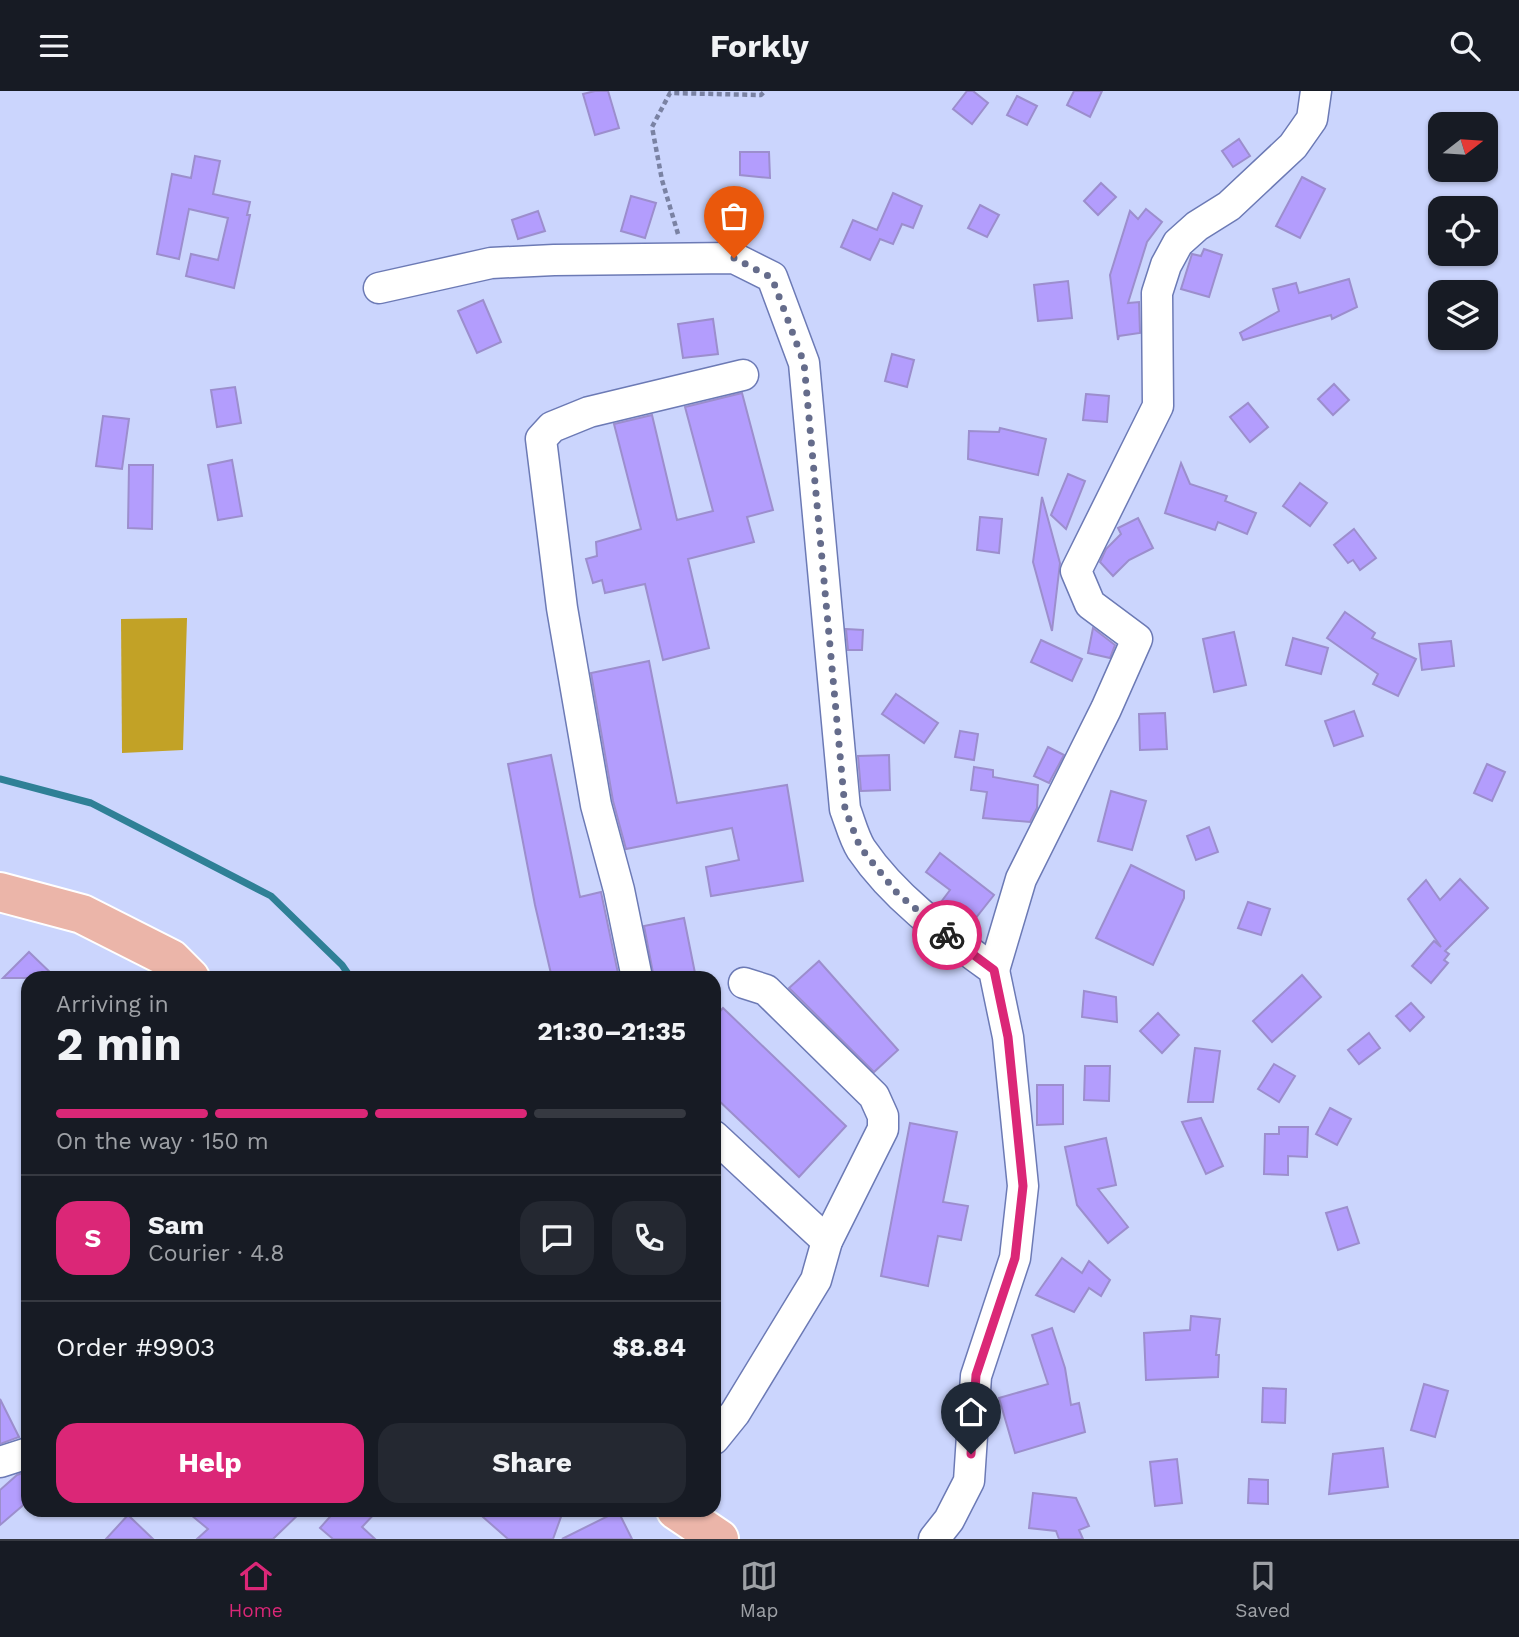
<!DOCTYPE html>
<meta charset="utf-8">
<style>
body{margin:0;font-family:"Work Sans",sans-serif;background:#242831;color:#f1f3f6;height:100vh;display:flex;flex-direction:column;font-size:26px;white-space:nowrap}
*{box-sizing:border-box;margin:0}
p{font-size:23px;color:#9ea1a6}
.icon{flex:none;width:38px;height:38px;fill:none;stroke:currentColor;stroke-width:2;stroke-linecap:round;stroke-linejoin:round}
.map{position:relative;flex:1;overflow:hidden}
.sheet{position:absolute;left:21px;top:880px;width:700px;height:546px;display:flex;flex-direction:column;background:#171b24;border-radius:21px;box-shadow:0 2px 5px #0004}
.sheet>*{flex:none}
.needle{width:46px;rotate:73deg}
.tools{position:absolute;left:1428px;top:21px;display:grid;gap:14px}
.tools a{display:grid;place-items:center;width:70px;height:70px;border-radius:14px;background:#171b24;box-shadow:0 2px 5px #0004;font-size:35px}
.pin{position:absolute;display:grid;place-items:center;width:60px;height:60px;color:#fff;margin:-72px -30px;border-radius:50% 50% 50% 0;rotate:-45deg;box-shadow:0 0 7px #0007}
.pin .icon{rotate:45deg}
.courier{position:absolute;display:grid;place-items:center;width:70px;height:70px;margin:-35px;border:5px solid #db2777;border-radius:50%;background:#fff;color:#222;box-shadow:0 2px 9px #0007}
.head em{font-style:normal;font-weight:700}
.head div{display:flex;flex-direction:column-reverse}
.head{display:flex;align-items:center;justify-content:space-between;height:119px;padding:0 35px}
h1{font-size:46px;font-weight:700;line-height:52px}
.bar{display:grid;grid-template-columns:repeat(4,1fr);gap:10px 7px;align-content:center;height:84px;padding:0 35px}
.bar i{height:9px;border-radius:5px;background:#363941}
.bar .active{background:#db2777}
.bar p{grid-column:span 4}
.line{display:flex;align-items:center;gap:18px;padding:0 35px;border-top:2px solid #363941}
.line div{flex:1}
.round{display:grid;place-items:center;flex:none;width:74px;height:74px;border-radius:21px;background:#242831}
.action{display:flex;gap:14px;margin-top:auto;padding:14px 35px}
.action a{flex:1;height:80px;border-radius:21px;background:#db2777;color:#fff;font-size:28px;font-weight:700;line-height:80px;text-align:center}
.action a+a{background:#242831;color:#f1f3f6}
header{display:flex;justify-content:space-between;align-items:center;height:91px;padding:0 35px;background:#171b24;font-size:32px;font-weight:700}
.tabs{display:flex;justify-content:space-around;align-items:center;height:98px;border-top:2px solid #363941;background:#171b24;font-size:19px;color:#9ea1a6}
.tabs a{display:grid;justify-items:center;gap:4px}
.tabs .active{color:#db2777}
.map>svg:first-child{display:block}
.green{fill:#c2a226}
.lines{fill:none;stroke-linecap:round;stroke-linejoin:round}
.stream{stroke:#2f8096;stroke-width:7}
.building{fill:#b39dfd;stroke:#9c8ecd;stroke-width:2}
.minor-casing{stroke:#6c7ab5;stroke-width:33}
.major-casing{stroke:#fff;stroke-width:42}
.path{stroke:#7a82a3;stroke-width:4.5;stroke-dasharray:5 3.5;stroke-linecap:butt}
.minor{stroke:#fff;stroke-width:30}
.major{stroke:#ebb5a9;stroke-width:38}
.done{stroke:#656c8b;stroke-width:7;stroke-dasharray:0 12.6}
.route{stroke:#db2777;stroke-width:9}
</style>
<header><svg class="icon" aria-label="menu" viewBox="0 0 24 24"><path d="M4 6h16M4 12h16M4 18h16"/></svg>Forkly<svg class="icon" aria-label="search" viewBox="0 0 24 24"><circle cx="10" cy="10" r="6"/><path d="M15 15l6 6"/></svg></header>
<div class="map">
<svg width="1519" height="1448" viewBox="0 0 1519 1448">
<rect width="100%" height="100%" fill="#cbd5fd"/>
<polygon class="green" points="187,527 183,659 122,662 121,528"/>
<g class="lines">
<polyline class="stream" points="0,688 91,712 271,805 342,874 351,887"/>
</g>
<g class="building">
<polygon points="595,0 608,0 619,37 595,44 583,3"/>
<polygon points="967,0 973,0 988,12 972,33 953,18"/>
<polygon points="1074,0 1102,0 1090,26 1067,14"/>
<polygon points="1017,5 1037,15 1027,34 1007,24"/>
<polygon points="1239,48 1250,65 1233,76 1222,60"/>
<polygon points="740,61 769,61 770,87 740,84"/>
<polygon points="195,65 220,70 213,103 250,111 247,124 250,124 234,197 186,185 191,163 218,169 228,127 189,118 179,168 157,163 172,83 191,87"/>
<polygon points="1302,86 1325,98 1300,147 1276,135"/>
<polygon points="1101,92 1116,106 1098,124 1084,110"/>
<polygon points="893,102 922,115 913,137 902,133 893,153 880,148 870,169 841,156 853,129 877,139"/>
<polygon points="631,105 656,112 645,147 621,140"/>
<polygon points="980,114 999,124 987,146 968,137"/>
<polygon points="1146,118 1162,131 1147,151 1128,212 1139,211 1140,242 1119,245 1118,249 1110,184 1130,120 1138,128"/>
<polygon points="538,120 545,140 518,148 512,129"/>
<polygon points="1204,158 1222,164 1209,206 1181,198 1192,163 1201,165"/>
<polygon points="1349,188 1357,216 1332,228 1331,224 1243,249 1240,242 1279,220 1273,198 1296,192 1299,202"/>
<polygon points="1068,190 1072,227 1038,230 1034,194"/>
<polygon points="483,209 501,251 477,262 458,220"/>
<polygon points="713,228 718,263 683,267 678,233"/>
<polygon points="892,263 914,269 907,296 885,290"/>
<polygon points="1334,293 1349,309 1333,324 1318,308"/>
<polygon points="235,296 241,332 217,336 211,299"/>
<polygon points="742,302 773,419 747,426 754,451 688,468 709,557 663,569 645,493 605,502 602,489 593,492 586,468 597,465 596,451 641,438 614,333 652,324 677,429 713,420 685,316"/>
<polygon points="1086,303 1109,305 1107,331 1083,329"/>
<polygon points="1248,312 1268,336 1250,351 1230,326"/>
<polygon points="103,325 129,328 122,378 96,375"/>
<polygon points="1000,337 1046,348 1038,384 968,368 969,340 999,341"/>
<polygon points="232,369 242,425 218,429 208,374"/>
<polygon points="1181,372 1190,393 1227,405 1225,410 1256,422 1247,443 1218,431 1215,439 1165,422"/>
<polygon points="129,374 153,374 152,438 128,437"/>
<polygon points="1068,383 1085,390 1066,438 1051,424"/>
<polygon points="1300,392 1327,412 1310,435 1283,415"/>
<polygon points="1042,406 1060,472 1052,540 1033,471"/>
<polygon points="980,426 1002,428 999,462 977,459"/>
<polygon points="1138,427 1153,457 1129,469 1113,485 1100,471 1106,458 1121,443 1118,437"/>
<polygon points="1354,438 1376,467 1360,479 1353,469 1348,472 1334,454"/>
<polygon points="1345,521 1375,542 1372,547 1416,568 1398,605 1373,593 1378,583 1327,547"/>
<polygon points="1093,537 1115,554 1110,567 1088,562"/>
<polygon points="846,538 863,539 862,559 848,559"/>
<polygon points="1234,541 1246,594 1214,601 1203,548"/>
<polygon points="1293,547 1328,557 1321,583 1286,574"/>
<polygon points="1041,549 1082,568 1072,590 1031,571"/>
<polygon points="1451,550 1454,575 1422,579 1419,553"/>
<polygon points="649,570 677,712 787,694 803,790 711,805 706,776 739,769 732,737 626,758 613,710 591,582"/>
<polygon points="896,603 938,632 924,652 882,623"/>
<polygon points="1354,620 1363,645 1334,655 1325,630"/>
<polygon points="1165,622 1167,658 1140,659 1139,623"/>
<polygon points="960,640 978,643 974,669 955,666"/>
<polygon points="1048,656 1064,664 1049,692 1034,685"/>
<polygon points="551,664 580,806 601,801 619,887 552,887 535,814 508,673"/>
<polygon points="889,664 890,699 861,700 858,665"/>
<polygon points="1487,673 1505,681 1492,710 1474,702"/>
<polygon points="974,676 993,679 993,686 1038,694 1037,717 1030,731 983,727 987,701 971,699"/>
<polygon points="1111,700 1146,710 1132,759 1098,750"/>
<polygon points="1209,736 1218,761 1196,769 1187,745"/>
<polygon points="940,762 994,804 967,838 938,815 950,799 926,781"/>
<polygon points="1131,774 1184,800 1184,807 1153,874 1096,847"/>
<polygon points="1460,788 1488,817 1445,860 1449,863 1444,869 1448,872 1431,892 1412,875 1434,850 1441,856 1408,808 1426,789 1440,809"/>
<polygon points="1248,811 1270,818 1261,844 1238,837"/>
<polygon points="684,827 696,887 654,887 644,835"/>
<polygon points="29,861 56,887 3,887"/>
<polygon points="819,870 898,959 874,981 789,897"/>
<polygon points="1302,884 1321,906 1272,951 1253,930"/>
<polygon points="1084,900 1116,906 1117,931 1082,926"/>
<polygon points="1411,912 1424,926 1410,940 1396,925"/>
<polygon points="723,917 846,1035 799,1086 714,1005 714,927"/>
<polygon points="1158,922 1179,944 1162,962 1140,940"/>
<polygon points="1369,942 1380,957 1359,973 1348,959"/>
<polygon points="1195,957 1220,960 1213,1011 1188,1011"/>
<polygon points="1274,973 1295,985 1279,1011 1258,998"/>
<polygon points="1085,975 1110,975 1109,1010 1084,1009"/>
<polygon points="1037,994 1063,994 1063,1033 1037,1034"/>
<polygon points="1330,1017 1351,1028 1337,1054 1316,1043"/>
<polygon points="1201,1027 1223,1075 1206,1083 1182,1031"/>
<polygon points="910,1032 957,1041 943,1111 968,1115 961,1149 938,1145 928,1195 881,1185"/>
<polygon points="1279,1036 1308,1036 1307,1066 1288,1065 1288,1084 1264,1083 1265,1043 1279,1043"/>
<polygon points="1106,1047 1116,1094 1098,1098 1128,1136 1108,1152 1077,1114 1065,1056"/>
<polygon points="1347,1116 1359,1152 1338,1159 1326,1122"/>
<polygon points="1062,1167 1082,1182 1089,1170 1110,1189 1101,1205 1089,1197 1074,1221 1036,1204"/>
<polygon points="1191,1225 1220,1228 1216,1264 1219,1264 1218,1286 1146,1289 1144,1242 1190,1239"/>
<polygon points="1052,1237 1065,1277 1071,1314 1079,1312 1085,1341 1015,1362 999,1307 1048,1293 1032,1244"/>
<polygon points="1424,1293 1448,1300 1435,1346 1411,1339"/>
<polygon points="1263,1297 1286,1298 1285,1332 1262,1331"/>
<polygon points="0,1308 19,1346 0,1353"/>
<polygon points="1383,1357 1388,1396 1329,1403 1333,1363"/>
<polygon points="1177,1368 1182,1412 1155,1415 1150,1371"/>
<polygon points="28,1380 28,1410 0,1434 0,1399 17,1384"/>
<polygon points="1249,1388 1268,1389 1268,1413 1248,1412"/>
<polygon points="1033,1402 1076,1407 1089,1435 1079,1439 1083,1448 1059,1448 1056,1440 1029,1437"/>
<polygon points="185,1419 303,1419 273,1448 197,1448 208,1438"/>
<polygon points="336,1419 378,1419 362,1436 375,1448 333,1448 320,1437"/>
<polygon points="475,1419 551,1419 562,1423 553,1448 508,1448"/>
<polygon points="618,1420 632,1448 562,1448"/>
<polygon points="128,1424 153,1448 106,1448"/>
</g>
<g class="lines">
<g class="minor-casing">
<g id="minor">
<path d="M 379,197 L 491,172 L 554,169 L 734,167 L 772,186 L 804,272 L 845,718 C 850,731 854,747 861,758 C 895,808 946,844 994,879 L 1008,946 L 1023,1095 L 1015,1167 L 976,1285 L 969,1390 L 949,1429 L 934,1448"/>
<polyline points="994,879 1021,788 1106,618 1137,548 1090,513 1076,480 1158,315 1157,202 1166,174 1178,152 1197,135 1229,115 1293,55 1312,28 1316,0"/>
<polyline points="637,887 619,799 596,714 562,517 541,348 552,336 589,321 743,284"/>
<polyline points="714,1045 827,1150"/>
<polyline points="714,1348 735,1322 816,1189 827,1150 883,1038 883,1025 874,1005 766,899 744,892"/>
<polyline points="0,1371 28,1362"/>
</g>
</g>
<g class="major-casing">
<g id="major">
<polyline points="0,801 82,823 171,868 190,887"/>
<polyline points="676,1419 719,1448"/>
</g>
</g>
<polyline class="path" points="678,143 662,89 652,36 670,2 761,4 765,0"/>
<use href="#minor" class="minor"/>
<use href="#major" class="major"/>
</g>
<g class="lines">
<polyline class="done" points="734,167 772,187 804,272 845,718 860,756 897,802 947,844"/>
<polyline class="route" points="947,844 994,879 1008,946 1023,1095 1015,1167 976,1284 971,1363"/>
</g>
</svg>
<div class="tools">
<a><svg class="needle" viewBox="-14 -14 28 28"><path d="M0-13l5 13h-10z" fill="#e53935"/><path d="M0 13l5-13h-10z" fill="#9ea1a6"/></svg></a>
<a><svg class="icon" aria-label="locate" viewBox="0 0 24 24"><circle cx="12" cy="12" r="6"/><path d="M12 2v4M12 18v4M2 12h4M18 12h4"/></svg></a>
<a><svg class="icon" aria-label="layers" viewBox="0 0 24 24"><path d="M12 4l9 5-9 5-9-5zM3 14l9 5 9-5"/></svg></a>
</div>
<div class="pin" style="left:734px;top:167px;background:#ea580c"><svg class="icon" aria-label="bag" viewBox="0 0 24 24"><path d="M5 8h14l-1 12H6zM9 8a3 3 0 0 1 6 0"/></svg></div>
<div class="pin" style="left:971px;top:1363px;background:#1f2937"><svg class="icon" aria-label="home" viewBox="0 0 24 24"><path d="M3 11l9-7 9 7M6 9v11h12V9"/></svg></div>
<div class="courier" style="left:947px;top:844px"><svg class="icon" aria-label="bike" viewBox="0 0 24 24"><circle cx="6" cy="16" r="4"/><circle cx="18" cy="16" r="4"/><path d="M6 16l4-8h5l3 8M10 8l3 8H6M13 5h3"/></svg></div>
<section class="sheet">
<div class="head"><div><h1>2 min</h1><p>Arriving in</p></div><em>21:30–21:35</em></div>
<div class="bar"><i class="active"></i><i class="active"></i><i class="active"></i><i></i><p>On the way · 150 m</p></div>
<div class="line" style="height:126px"><b class="round" style="background:#db2777;color:#fff">S</b><div><b>Sam</b><p>Courier · 4.8</p></div><a class="round"><svg class="icon" aria-label="chat" viewBox="0 0 24 24"><path d="M4 5h16v11H9l-5 4z"/></svg></a><a class="round"><svg class="icon" aria-label="phone" viewBox="0 0 24 24"><path d="M5 4h4l2 5-3 2q2 4 5 5l2-3 5 2v4C11 20 4 13 5 4z"/></svg></a></div>
<div class="line" style="height:91px"><div>Order #9903</div><b>$8.84</b></div>
<div class="action"><a>Help</a><a>Share</a></div>
</section>
</div>
<nav class="tabs">
<a class="active"><svg class="icon" aria-label="home" viewBox="0 0 24 24"><path d="M3 11l9-7 9 7M6 9v11h12V9"/></svg>Home</a>
<a><svg class="icon" aria-label="map" viewBox="0 0 24 24"><path d="M3 6l6-2 6 2 6-2v14l-6 2-6-2-6 2zM9 4v14M15 6v14"/></svg>Map</a>
<a><svg class="icon" aria-label="saved" viewBox="0 0 24 24"><path d="M7 4h10v16l-5-4-5 4z"/></svg>Saved</a>
</nav>
